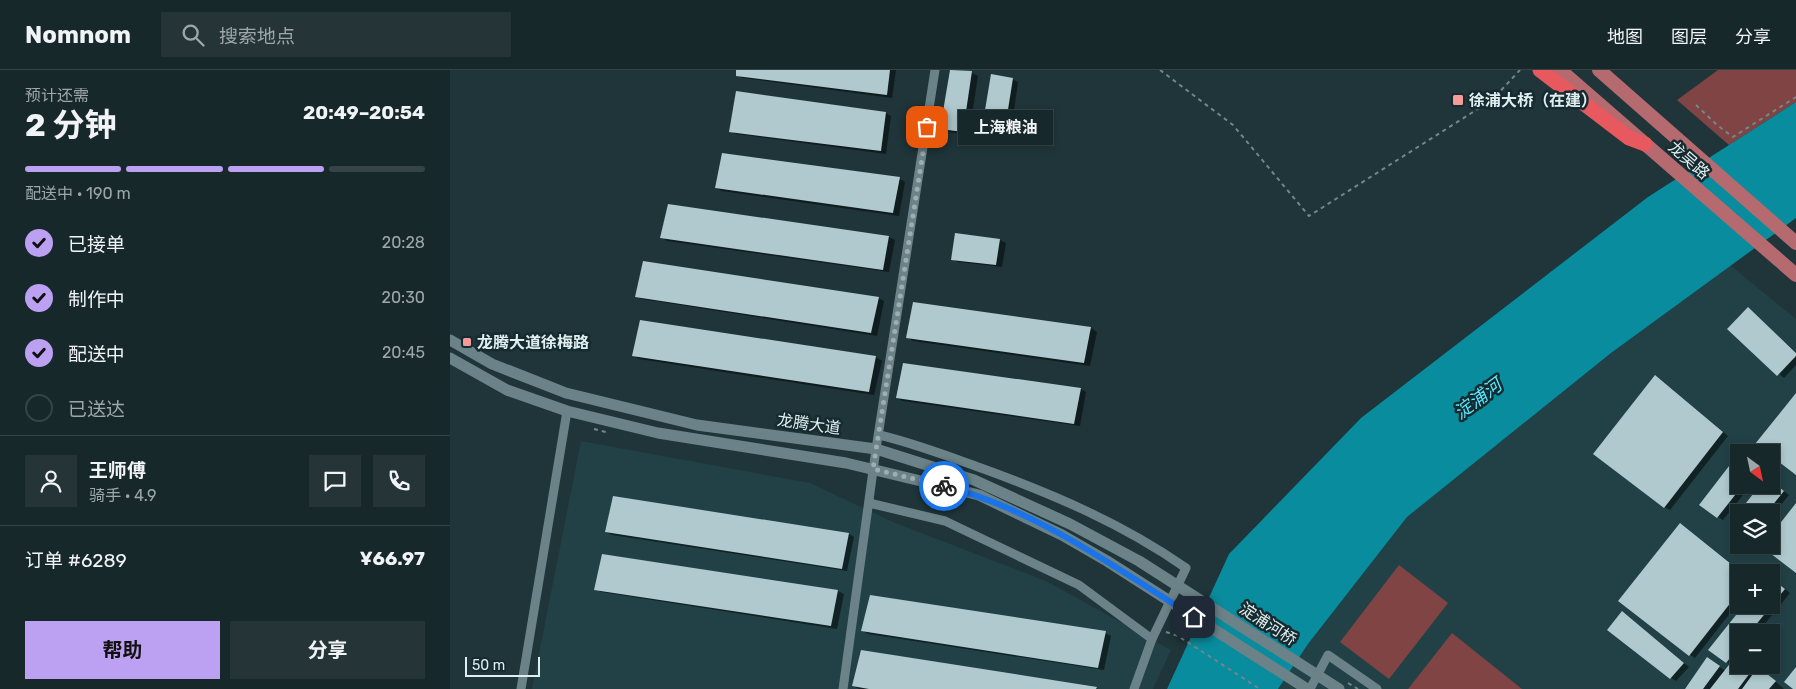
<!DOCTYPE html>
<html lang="zh">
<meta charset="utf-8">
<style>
body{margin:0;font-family:Rubik,"Noto Sans SC",sans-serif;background:#243437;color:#f1f3f6;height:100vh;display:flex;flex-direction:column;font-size:19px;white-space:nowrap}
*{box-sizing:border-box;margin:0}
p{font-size:16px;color:#9ea6a9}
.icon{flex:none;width:28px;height:28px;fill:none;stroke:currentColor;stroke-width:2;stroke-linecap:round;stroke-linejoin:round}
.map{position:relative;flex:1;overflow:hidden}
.details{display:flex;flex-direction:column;background:#17282b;width:450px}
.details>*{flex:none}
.needle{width:32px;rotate:147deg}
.tools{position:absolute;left:1280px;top:374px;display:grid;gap:10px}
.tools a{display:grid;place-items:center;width:50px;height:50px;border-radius:0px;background:#17282b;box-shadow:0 2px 8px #0003,0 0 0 1px #364447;font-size:25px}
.scale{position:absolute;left:15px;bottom:12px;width:75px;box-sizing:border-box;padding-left:5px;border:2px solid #e1eef1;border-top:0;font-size:14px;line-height:18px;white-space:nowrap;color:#e1eef1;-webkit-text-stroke:4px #152b2f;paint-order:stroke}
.pin{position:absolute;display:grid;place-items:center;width:42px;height:42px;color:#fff;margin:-21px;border-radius:10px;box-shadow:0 2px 8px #0006}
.courier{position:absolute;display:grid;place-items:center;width:50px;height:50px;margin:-25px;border:4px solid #1a73e8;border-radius:50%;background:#fff;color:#222;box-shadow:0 1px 6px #0007}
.bubble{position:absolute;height:35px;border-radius:0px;background:#17282b;box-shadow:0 2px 8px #0003,0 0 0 1px #364447;font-size:16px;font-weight:700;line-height:35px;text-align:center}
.headline em{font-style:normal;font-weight:700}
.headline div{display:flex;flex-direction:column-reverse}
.headline{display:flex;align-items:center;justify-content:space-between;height:85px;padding:0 25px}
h1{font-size:32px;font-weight:700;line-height:38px}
.bar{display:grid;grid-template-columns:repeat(4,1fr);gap:8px 5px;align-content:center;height:60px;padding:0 25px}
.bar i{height:6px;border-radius:4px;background:#364447}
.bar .on{background:#bca0f2}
.bar p{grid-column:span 4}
.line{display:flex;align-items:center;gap:12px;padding:0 25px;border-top:1px solid #364447}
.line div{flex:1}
.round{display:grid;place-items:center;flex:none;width:52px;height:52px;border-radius:0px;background:#243437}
ol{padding:0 25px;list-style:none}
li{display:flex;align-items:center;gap:15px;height:55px}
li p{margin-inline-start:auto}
li .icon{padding:5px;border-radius:50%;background:#bca0f2;color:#111;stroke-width:4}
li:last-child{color:#9ea6a9}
li i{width:28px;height:28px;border:2px solid #364447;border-radius:50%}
.primary-button{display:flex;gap:10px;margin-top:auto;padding:10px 25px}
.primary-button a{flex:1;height:58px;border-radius:0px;background:#bca0f2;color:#111;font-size:20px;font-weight:700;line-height:58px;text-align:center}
.primary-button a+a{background:#243437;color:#f1f3f6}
header{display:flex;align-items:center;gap:30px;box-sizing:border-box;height:70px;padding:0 25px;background:#17282b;border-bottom:1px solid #364447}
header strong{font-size:24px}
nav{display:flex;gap:28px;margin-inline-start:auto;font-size:18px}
.search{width:350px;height:45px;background:#243437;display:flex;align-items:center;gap:12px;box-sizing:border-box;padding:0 18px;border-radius:0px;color:#9ea6a9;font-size:19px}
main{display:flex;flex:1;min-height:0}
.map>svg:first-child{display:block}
.built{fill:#214146;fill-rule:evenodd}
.green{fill:#804444}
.water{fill:#098c9d}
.shadow{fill:#0007}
.building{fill:#afc9ce}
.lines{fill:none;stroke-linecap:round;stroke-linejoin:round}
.path{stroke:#74868a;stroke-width:2;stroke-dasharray:4 4;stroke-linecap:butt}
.minor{stroke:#6b8388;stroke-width:9}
.secondary{stroke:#6b8388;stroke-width:11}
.primary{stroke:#b56a6f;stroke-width:14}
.motorway{stroke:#e7595f;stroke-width:15}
.done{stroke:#9dadb1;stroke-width:5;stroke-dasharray:0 9}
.route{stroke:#1a73e8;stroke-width:6}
.poi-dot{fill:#f59b99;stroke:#152b2f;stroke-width:2}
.labels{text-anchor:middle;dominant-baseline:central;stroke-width:5;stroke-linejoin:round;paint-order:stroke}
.poi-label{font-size:16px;font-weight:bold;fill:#e1eef1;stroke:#152b2f;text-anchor:start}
.street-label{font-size:16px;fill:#e1eef1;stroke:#152b2f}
.water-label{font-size:18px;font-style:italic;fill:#58e6fe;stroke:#152b2f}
</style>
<header>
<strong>Nomnom</strong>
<div class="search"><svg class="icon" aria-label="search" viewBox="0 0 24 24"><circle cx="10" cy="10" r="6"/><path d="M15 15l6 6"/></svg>搜索地点</div>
<nav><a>地图</a><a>图层</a><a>分享</a></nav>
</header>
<main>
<section class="details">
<div class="headline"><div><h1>2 分钟</h1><p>预计还需</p></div><em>20:49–20:54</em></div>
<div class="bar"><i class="on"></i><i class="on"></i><i class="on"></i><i></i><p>配送中 · 190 m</p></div>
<ol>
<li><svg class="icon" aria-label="check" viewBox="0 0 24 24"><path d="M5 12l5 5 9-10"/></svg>已接单<p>20:28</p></li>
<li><svg class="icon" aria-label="check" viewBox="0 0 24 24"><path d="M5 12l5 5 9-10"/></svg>制作中<p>20:30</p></li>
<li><svg class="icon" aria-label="check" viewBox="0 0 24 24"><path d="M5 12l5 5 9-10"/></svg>配送中<p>20:45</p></li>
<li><i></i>已送达</li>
</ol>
<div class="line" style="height:90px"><a class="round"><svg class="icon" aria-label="person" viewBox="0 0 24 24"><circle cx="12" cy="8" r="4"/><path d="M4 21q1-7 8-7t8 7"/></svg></a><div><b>王师傅</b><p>骑手 · 4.9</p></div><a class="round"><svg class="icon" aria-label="chat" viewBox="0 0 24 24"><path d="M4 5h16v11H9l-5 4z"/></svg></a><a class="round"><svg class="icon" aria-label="phone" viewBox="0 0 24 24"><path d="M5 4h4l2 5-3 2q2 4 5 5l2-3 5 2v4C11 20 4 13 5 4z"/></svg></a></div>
<div class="line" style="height:65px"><div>订单 #6289</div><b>¥66.97</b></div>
<div class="primary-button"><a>帮助</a><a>分享</a></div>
</section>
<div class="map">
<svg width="1346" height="619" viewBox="0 0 1346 619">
<rect width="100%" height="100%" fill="#1f3539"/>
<g class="built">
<path d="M 1280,195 L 1346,249 L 1346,619 L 828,619 L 858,574 L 957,447 L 1161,283 ZM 1289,382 L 1321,382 L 1321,415 L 1289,415 ZM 1289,442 L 1321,442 L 1321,475 L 1289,475 ZM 1289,502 L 1321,502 L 1321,535 L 1289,535 ZM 1289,562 L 1321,562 L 1321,595 L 1289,595 Z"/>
<polygon points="131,371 360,413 443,452 596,511 721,580 703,619 82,619"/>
</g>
<g class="green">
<polygon points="1268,0 1346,0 1346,32 1279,75 1227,30"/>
<polygon points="949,495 998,533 939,609 890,572"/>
<polygon points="1002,563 1072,619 958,619"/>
</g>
<polygon class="water" points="1346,32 1346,148 1161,283 957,447 858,574 828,619 717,619 779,484 911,348 1198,127"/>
<g class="shadow">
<polygon points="288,0 446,0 442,28 293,8 287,5"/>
<polygon points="501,1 522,3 528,6 519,65 498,62 492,59"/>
<polygon points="562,9 568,12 563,48 541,48 536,45"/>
<polygon points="436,43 441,46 436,84 286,64 281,61"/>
<polygon points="273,84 450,109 455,112 449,146 272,121 266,118"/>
<polygon points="219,136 439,167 445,170 439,202 217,171 212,167"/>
<polygon points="506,164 550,170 556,173 552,197 508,192 502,189"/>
<polygon points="186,226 428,228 434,231 427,266 192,229"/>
<polygon points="464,234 641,258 647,262 640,296 463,271 457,267"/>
<polygon points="1298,239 1346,282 1346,295 1334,308 1279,259"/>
<polygon points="191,251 426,287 432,291 424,325 189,289 183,285"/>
<polygon points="1211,310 1278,366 1220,440 1214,437"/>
<polygon points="631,319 636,322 630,356 453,331 447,328"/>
<polygon points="1321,412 1339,425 1321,447 1321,442 1290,442 1311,415 1321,415"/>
<polygon points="1289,415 1301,415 1273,450 1268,447"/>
<polygon points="1231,454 1291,502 1289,502 1289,532 1245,588 1240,585"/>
<polygon points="156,462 399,464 404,467 397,501 162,465"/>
<polygon points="153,485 388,521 394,524 387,559 151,522 146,519"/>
<polygon points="1321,508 1340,523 1308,562 1289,562 1289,595 1306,595 1334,619 1236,619 1257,589 1276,601 1281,595 1277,592 1295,535 1321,535"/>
<polygon points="1178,546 1239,597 1226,611 1221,608"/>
<polygon points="413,561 655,563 661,566 654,600 418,564"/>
<polygon points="404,616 646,618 648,619 409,619"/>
</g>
<g class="building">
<polygon points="286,0 440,0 437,25 286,6"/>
<polygon points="500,0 522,1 513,62 490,59"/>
<polygon points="541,4 563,8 557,46 534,46"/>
<polygon points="286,21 436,42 431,81 279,62"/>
<polygon points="272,83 450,107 443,143 265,118"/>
<polygon points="218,134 439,166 433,200 210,168"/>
<polygon points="505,163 550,169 546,195 501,190"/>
<polygon points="193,191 429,227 421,263 185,227"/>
<polygon points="463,232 641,257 634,293 456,268"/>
<polygon points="1298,237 1346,283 1346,286 1327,306 1277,259"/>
<polygon points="190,250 426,286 419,322 182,286"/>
<polygon points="453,293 631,318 624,354 446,328"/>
<polygon points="1205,305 1273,362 1214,438 1143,384"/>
<polygon points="1346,323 1346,405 1321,386 1321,382 1317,382 1305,374"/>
<polygon points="1286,387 1289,389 1289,415 1293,415 1267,448 1249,435"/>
<polygon points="1321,411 1334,421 1317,442 1289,442 1310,415 1321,415"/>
<polygon points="163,426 399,463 392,499 155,462"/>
<polygon points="1346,433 1346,503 1312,477 1314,475 1321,475 1321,465"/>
<polygon points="1289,443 1289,462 1279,455"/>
<polygon points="1230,453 1291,502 1289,502 1289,522 1239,586 1168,531"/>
<polygon points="152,484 388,520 381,556 144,520"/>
<polygon points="1321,508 1335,519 1300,562 1289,562 1289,577 1276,593 1258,580 1294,535 1321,535"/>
<polygon points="420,525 656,561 648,598 411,561"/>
<polygon points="1172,541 1234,593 1220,609 1157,560"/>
<polygon points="411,580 647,617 646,619 419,619 402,616"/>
<polygon points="1289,582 1289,595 1306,595 1288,619 1260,619"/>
<polygon points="1257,587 1270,596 1253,619 1235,619"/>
<polygon points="1308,597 1326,611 1319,619 1292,619"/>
<polygon points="1346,597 1346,619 1343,619 1334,612"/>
</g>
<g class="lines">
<g class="path">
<polyline points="710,0 783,55 859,146 1042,30 1070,0"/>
<polyline points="1246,35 1267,55 1283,67 1346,27"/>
<polyline points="144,359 156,362"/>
<polyline points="716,562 728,566 810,619"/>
<polyline points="898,613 908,619"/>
</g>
<g class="minor">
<path d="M 429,365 C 464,373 497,386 531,398 C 603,424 673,454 736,498 L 702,569"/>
<polyline points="419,433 495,451 629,515 702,569 684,619"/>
<polyline points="71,619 117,341"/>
<polyline points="393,619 426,379 485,0"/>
<polyline points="860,619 878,585 927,619"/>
</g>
<g class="secondary">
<polyline points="0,270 42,294 116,323 247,355 426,379 524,410 620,454 689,491 889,619"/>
<polyline points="0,288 57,320 117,341 208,363 396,393 529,425 612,465 657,491 857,619"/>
</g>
<g class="primary">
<polyline points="1110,0 1346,205"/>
<polyline points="1149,0 1346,173"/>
</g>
<polyline class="motorway" points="1090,0 1179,68 1195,74"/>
</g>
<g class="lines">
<polyline class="done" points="477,57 423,399 494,416"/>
<path class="route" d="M 494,416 C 585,439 665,497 744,547"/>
</g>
<g class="poi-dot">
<rect x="1002" y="24" width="12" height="12" rx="2.5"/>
<rect x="12" y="267" width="10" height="10" rx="2.5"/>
</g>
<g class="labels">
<g class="poi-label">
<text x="1019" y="30">徐浦大桥（在建）</text>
<text x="27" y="272">龙腾大道徐梅路</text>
</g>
<g class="street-label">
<text transform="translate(1239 90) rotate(41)">龙吴路</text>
<text transform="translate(359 354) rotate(8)">龙腾大道</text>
<text transform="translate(818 554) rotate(33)">淀浦河桥</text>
</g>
<g class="water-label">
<text transform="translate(1028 329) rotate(-37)">淀浦河</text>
</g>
</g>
</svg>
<div class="tools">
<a><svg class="needle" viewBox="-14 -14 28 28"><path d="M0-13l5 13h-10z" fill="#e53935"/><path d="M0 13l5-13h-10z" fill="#9ea6a9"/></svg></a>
<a><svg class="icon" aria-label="layers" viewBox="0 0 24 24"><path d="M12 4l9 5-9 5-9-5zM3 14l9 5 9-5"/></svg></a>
<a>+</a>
<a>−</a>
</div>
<div class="scale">50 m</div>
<div class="pin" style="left:477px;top:57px;background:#ea580c"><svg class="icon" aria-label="bag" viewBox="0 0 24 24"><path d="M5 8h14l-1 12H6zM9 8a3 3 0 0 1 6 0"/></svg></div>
<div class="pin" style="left:744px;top:547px;background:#1f2937"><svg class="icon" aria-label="home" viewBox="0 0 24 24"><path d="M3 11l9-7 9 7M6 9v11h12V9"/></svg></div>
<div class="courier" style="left:494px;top:416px"><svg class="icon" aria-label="bike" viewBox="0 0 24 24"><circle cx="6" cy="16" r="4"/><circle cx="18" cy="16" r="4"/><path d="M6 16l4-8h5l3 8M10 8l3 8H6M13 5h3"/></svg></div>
<div class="bubble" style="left:508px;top:40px;width:95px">上海粮油</div>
</div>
</main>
